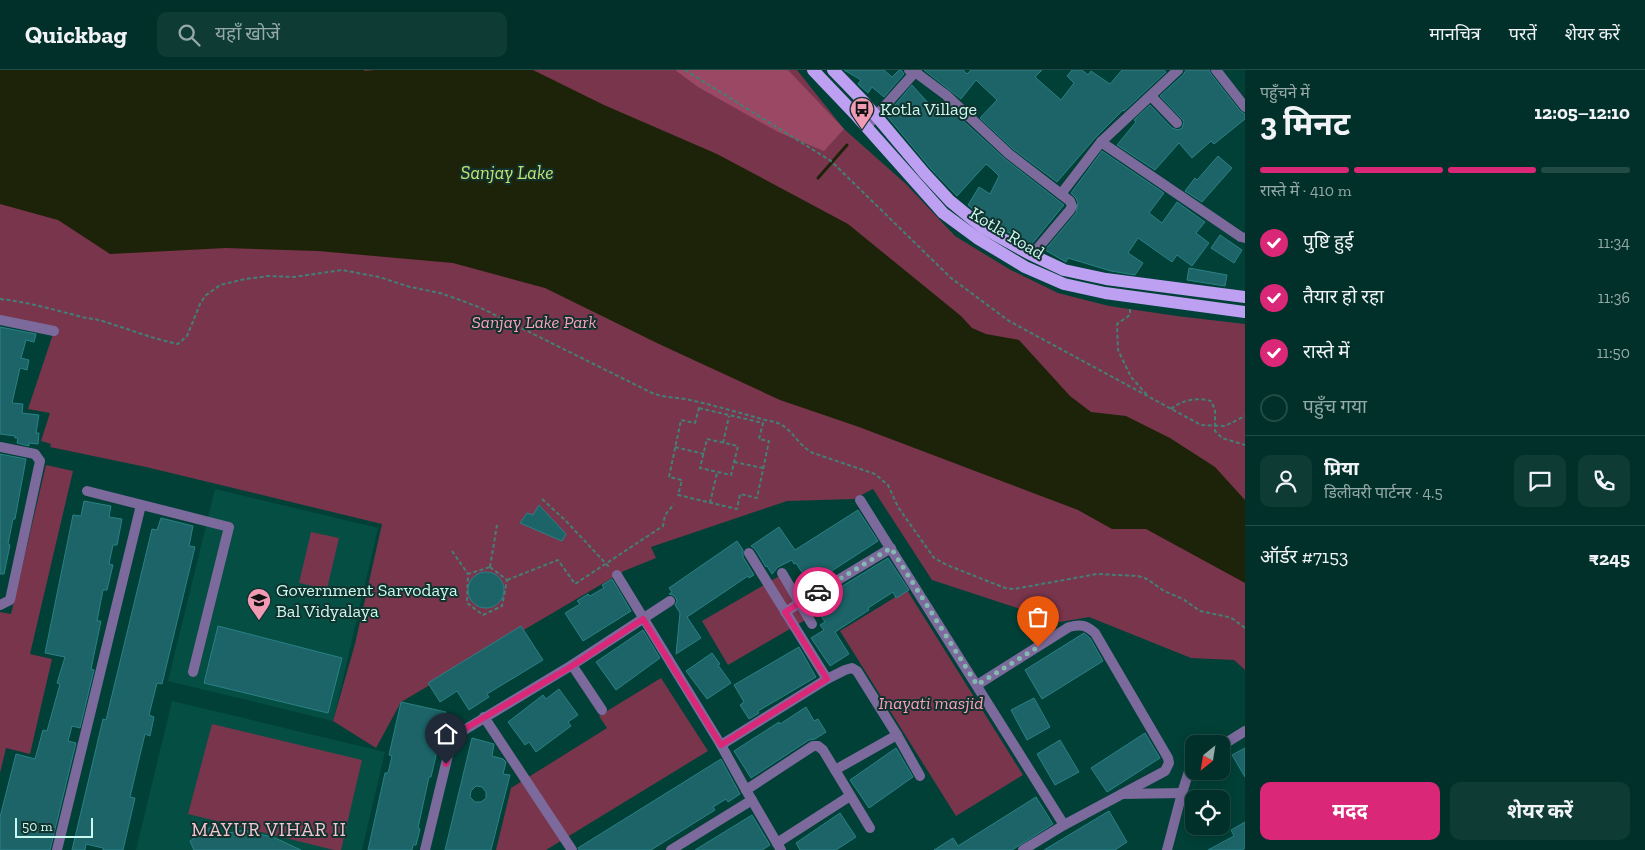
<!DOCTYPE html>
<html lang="hi">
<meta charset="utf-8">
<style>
body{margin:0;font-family:"Zilla Slab","Noto Sans Devanagari",serif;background:#0e3c35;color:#f1f3f6;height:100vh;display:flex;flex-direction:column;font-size:19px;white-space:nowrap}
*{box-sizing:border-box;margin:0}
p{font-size:16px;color:#95a9a8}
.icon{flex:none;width:28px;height:28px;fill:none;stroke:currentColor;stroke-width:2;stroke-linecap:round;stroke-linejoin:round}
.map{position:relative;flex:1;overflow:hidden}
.drawer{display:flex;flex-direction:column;background:#003029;width:400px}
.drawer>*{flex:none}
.needle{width:32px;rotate:210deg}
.tools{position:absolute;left:1185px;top:665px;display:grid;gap:10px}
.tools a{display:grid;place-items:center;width:45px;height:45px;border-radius:10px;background:#003029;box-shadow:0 2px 12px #0003,0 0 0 1px #224b46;font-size:25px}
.scale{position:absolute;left:15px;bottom:12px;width:78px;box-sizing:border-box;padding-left:5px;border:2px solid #caf9ef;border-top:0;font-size:14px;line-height:18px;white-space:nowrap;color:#caf9ef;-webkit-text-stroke:4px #11322d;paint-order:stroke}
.pin{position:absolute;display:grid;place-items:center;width:42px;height:42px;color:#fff;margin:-51px -21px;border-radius:50% 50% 50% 0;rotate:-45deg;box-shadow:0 0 5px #0007}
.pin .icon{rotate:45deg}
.courier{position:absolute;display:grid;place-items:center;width:50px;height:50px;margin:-25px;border:4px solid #db2777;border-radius:50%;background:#fff;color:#222;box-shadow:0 1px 6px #0007}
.headline em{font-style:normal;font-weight:700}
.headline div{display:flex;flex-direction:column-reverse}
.headline{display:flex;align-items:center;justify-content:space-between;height:85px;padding:0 15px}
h1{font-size:32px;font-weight:700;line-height:38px}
.bar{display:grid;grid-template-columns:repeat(4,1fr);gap:8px 5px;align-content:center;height:60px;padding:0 15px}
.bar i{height:6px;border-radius:4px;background:#224b46}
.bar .on{background:#db2777}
.bar p{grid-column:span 4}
.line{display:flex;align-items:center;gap:12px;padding:0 15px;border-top:1px solid #224b46}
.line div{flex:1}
.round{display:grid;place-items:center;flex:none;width:52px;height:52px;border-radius:10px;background:#0e3c35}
ol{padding:0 15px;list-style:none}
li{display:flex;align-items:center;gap:15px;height:55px}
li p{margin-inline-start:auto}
li .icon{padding:5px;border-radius:50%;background:#db2777;color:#fff;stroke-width:4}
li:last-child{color:#95a9a8}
li i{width:28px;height:28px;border:2px solid #224b46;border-radius:50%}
.cta{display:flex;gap:10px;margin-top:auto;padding:10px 15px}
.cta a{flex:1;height:58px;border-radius:10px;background:#db2777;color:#fff;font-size:20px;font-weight:700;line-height:58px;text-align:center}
.cta a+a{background:#0e3c35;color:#f1f3f6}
header{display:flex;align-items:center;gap:30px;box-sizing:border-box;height:70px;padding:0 25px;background:#003029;border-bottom:1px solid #224b46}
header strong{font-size:24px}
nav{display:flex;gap:28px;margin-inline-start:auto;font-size:18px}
.search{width:350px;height:45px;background:#0e3c35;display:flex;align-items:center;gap:12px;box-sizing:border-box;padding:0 18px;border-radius:10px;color:#95a9a8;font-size:19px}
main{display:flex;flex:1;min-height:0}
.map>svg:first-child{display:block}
.built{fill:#054e44}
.green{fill:#78354c}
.forest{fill:#9b4865}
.water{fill:#1d2308}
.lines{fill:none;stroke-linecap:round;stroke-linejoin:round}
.stream{stroke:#1d2308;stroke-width:3}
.building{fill:#1c6468;stroke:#2b8186;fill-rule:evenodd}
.path{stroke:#447f75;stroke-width:2;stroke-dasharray:4 2.5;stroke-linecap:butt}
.minor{stroke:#7c6a9c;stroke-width:10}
.major{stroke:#bea0f2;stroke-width:12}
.done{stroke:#83b8af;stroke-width:5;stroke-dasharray:0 9}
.route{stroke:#db2777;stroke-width:6}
.labels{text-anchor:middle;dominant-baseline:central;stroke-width:4;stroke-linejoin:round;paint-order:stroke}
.poi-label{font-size:18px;fill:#caf9ef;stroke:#11322d;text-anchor:start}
.street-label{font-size:18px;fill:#caf9ef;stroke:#11322d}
.park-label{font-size:18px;font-style:italic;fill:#fc9fbb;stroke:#11322d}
.water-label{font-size:19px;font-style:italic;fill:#c7e26f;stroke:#11322d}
.neighbourhood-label{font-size:19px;letter-spacing:1px;fill:#f8c6d3;stroke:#11322d}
</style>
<header>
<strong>Quickbag</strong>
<div class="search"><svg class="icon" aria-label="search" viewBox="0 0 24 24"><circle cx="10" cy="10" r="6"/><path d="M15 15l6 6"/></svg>यहाँ खोजें</div>
<nav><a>मानचित्र</a><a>परतें</a><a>शेयर करें</a></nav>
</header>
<main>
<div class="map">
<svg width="1245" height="780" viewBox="0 0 1245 780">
<rect width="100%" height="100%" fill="#004037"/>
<g class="built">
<polygon points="215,419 378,458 333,651 168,611"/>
<polygon points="172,631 385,682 362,780 136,780"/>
</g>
<g class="green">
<polygon points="0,0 797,0 844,59 906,114 955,166 1009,199 1058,223 1109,236 1177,246 1245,254 1245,600 1234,590 1191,588 1089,547 1060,552 932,510 873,419 854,429 787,431 651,477 656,488 624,501 401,632 376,678 333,651 355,574 382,454 146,397 50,377 51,374 41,371 50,343 28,339 54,261 0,250"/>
<polygon points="46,395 73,401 30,584 52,589 30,684 6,678 0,703 0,542 11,544"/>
<polygon points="311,462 339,468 327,519 299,513"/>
<polygon points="781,505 807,549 728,595 702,551"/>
<polygon points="907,520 1023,705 956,746 840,561"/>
<polygon points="661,608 708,681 546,780 496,780 511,718 607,658 599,646"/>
<polygon points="212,654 362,690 341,780 334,780 188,744"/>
</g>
<polygon class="forest" points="675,0 788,0 844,59 824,81 778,62 698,17"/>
<polygon class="water" points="0,0 364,0 364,1 375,0 533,0 604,35 717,84 848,154 961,246 972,258 986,264 1019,270 1070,326 1091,342 1126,346 1170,368 1215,397 1245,430 1245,513 1146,459 1112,459 1078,440 859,357 780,330 659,274 545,218 453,193 318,181 226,178 110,184 58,150 0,134"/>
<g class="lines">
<polyline class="stream" points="818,108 847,75"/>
</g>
<g class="building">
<polygon points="844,0 884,0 892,7 899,0 902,1 904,4 884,27 872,17 868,23 858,14 861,10"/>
<polygon points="924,0 963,0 967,4 971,0 1042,0 1035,7 1061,30 1074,13 1067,6 1072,0 1082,0 1088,5 1091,1 1110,14 1122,0 1164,0 1166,2 1124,41 1123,40 1096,67 1057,112 1013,79 980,48 997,30 976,10 961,29"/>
<polygon points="1186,0 1209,0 1211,4 1240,41 1245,44 1245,49 1214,74 1211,71 1192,88 1179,73 1155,100 1117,75 1136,52 1134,50 1150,35 1172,58 1178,60 1182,58 1184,52 1182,49 1160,26 1183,5"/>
<polygon points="912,15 939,45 948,37 1005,89 1064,135 1031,175 988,151 968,135 979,117 990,124 999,106 992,99 986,94 957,126 931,99 887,46 896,37 894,36"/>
<polygon points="1102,81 1164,123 1149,143 1162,153 1177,132 1205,152 1196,163 1209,173 1192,196 1177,185 1172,192 1138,168 1128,183 1143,193 1135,205 1111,201 1068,188 1066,192 1045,180 1076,143 1078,133 1076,128 1071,123"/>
<polygon points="1218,86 1232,98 1202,132 1185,121 1195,108 1197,110"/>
<polygon points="1220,165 1242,180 1234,193 1211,178"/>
<polygon points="1189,198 1227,205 1225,216 1187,210"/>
<polygon points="0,257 36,264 34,272 26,270 21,288 29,290 27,300 20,298 12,333 23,334 22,343 39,345 36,363 39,363 38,374 29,373 29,376 17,373 18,368 15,368 15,366 0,364"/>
<polygon points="0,384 26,389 15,449 13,449 8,474 10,475 4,504 0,504"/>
<polygon points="84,431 111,436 109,447 122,449 117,475 113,475 109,494 113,495 107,520 103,520 97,551 101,551 91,599 94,600 80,658 72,656 68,671 76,673 50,780 0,780 0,747 16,684 35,689 43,660 47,661 60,614 57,613 65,587 45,583 73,445 81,446"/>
<polygon points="539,435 566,464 562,471 520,453 527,443 533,445"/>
<polygon points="858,440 878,471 810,515 796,493 794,494 792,490 778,497 772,504 767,496 766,497 755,479 751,476 779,457 795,480"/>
<polygon points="161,448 193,456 189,476 195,477 162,614 157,613 149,645 154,647 150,666 145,664 130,727 135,728 123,780 103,780 103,778 86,774 85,780 72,780 103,649 106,650 152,459 157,460"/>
<polygon points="737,471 743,480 743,487 754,505 749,508 748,506 687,547 701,568 676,584 680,543 675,535 677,531 676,528 673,525 669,524 672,522 669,518"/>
<polygon points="888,488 909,520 896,528 893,522 868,538 869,540 835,562 849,584 830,596 811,568 824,560 820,555 825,552 813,534"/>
<circle cx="486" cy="520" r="18"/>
<polygon points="612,509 631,541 583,571 565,543 580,534 577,531 588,524 590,526 604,518 602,515"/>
<polygon points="218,556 342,588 328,643 204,613"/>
<polygon points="521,556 543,590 487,624 489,627 469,640 457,621 440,632 428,613"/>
<polygon points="643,560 660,588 616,620 596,592"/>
<polygon points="1084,563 1090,568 1103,591 1042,629 1025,600"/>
<polygon points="799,577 816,607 758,641 759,643 749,649 740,635 744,632 734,615"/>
<polygon points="712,583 720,594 718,595 731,613 707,629 686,601"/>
<polygon points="559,619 578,645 568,652 571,656 536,682 529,672 525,675 508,652 543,625 546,629"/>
<polygon points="1034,628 1050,657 1027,670 1011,640"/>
<polygon points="401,632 446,642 431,707 429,707 418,758 420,759 416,775 413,775 412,780 368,780 385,703 388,703 392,686 389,685"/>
<polygon points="806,637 814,651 818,649 826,662 815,669 809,670 751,708 734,681 779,652 780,654"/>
<polygon points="1145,663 1160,688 1107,722 1091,698"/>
<path d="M 472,668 L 494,674 L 492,686 L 503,689 L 506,692 L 503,704 L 510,705 L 491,780 L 445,780 ZM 476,716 L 482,717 L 486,722 L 486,728 L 481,732 L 475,732 L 470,727 L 471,721 Z"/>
<polygon points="1060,670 1079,702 1055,715 1037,684"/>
<polygon points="896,678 913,707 869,738 850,710"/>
<polygon points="1245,678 1245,707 1232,685"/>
<polygon points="721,689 740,724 728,732 726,729 713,737 715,740 651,780 579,780 578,778"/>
<polygon points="1036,727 1053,754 1012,780 934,780 953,768 958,776"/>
<polygon points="1109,741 1127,772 1115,780 1044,780"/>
<polygon points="840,743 856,767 836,780 800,780 796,773"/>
<polygon points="752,745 770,775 762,780 695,780"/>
<polygon points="1245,752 1245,778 1242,780 1208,780 1234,766 1231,760"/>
<polygon points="211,757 218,765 245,760 275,768 301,780 194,780 190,771"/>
</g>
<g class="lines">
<g class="path">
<polyline points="685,0 831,91 951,208 1009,251 1201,355 1225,356 1245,346"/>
<path d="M 0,229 C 28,232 55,240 82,247 C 90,249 98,249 105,252 C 129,259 153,269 178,274 L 187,266 L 200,234 L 205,226 L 220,215 L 245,209 L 269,206 L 294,207 L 342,200 L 379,207 L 410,217 L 440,223 L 460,230 L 481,238 L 652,323 C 664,328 677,327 690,330 C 717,336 743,344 769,351 C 791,353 795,374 813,383 L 875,404 L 888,415 L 898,437 L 934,488 L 947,495 L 1005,518 L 1014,519 L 1097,504 L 1138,506 L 1147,509 L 1164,521 L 1183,529 L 1200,541 L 1228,547 L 1233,549 L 1245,558"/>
<polyline points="1130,239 1130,245 1117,254 1118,280 1131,307 1148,326"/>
<polygon points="699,338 763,353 759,369 769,371 757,428 740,424 737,439 678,425 682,410 669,407 681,350 695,353"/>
<path d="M 1171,339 C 1182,330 1197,327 1211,331 L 1215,340 L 1215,361 L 1222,368 L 1245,375"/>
<polygon points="707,369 738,376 731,405 700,398"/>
<polyline points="723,373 729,346"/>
<polyline points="675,377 704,384"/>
<polyline points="734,392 763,398"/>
<polyline points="542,429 566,451 610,498"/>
<polyline points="710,433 717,403"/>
<polyline points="452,481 468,504"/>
<polygon points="490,497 507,510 502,536 483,545 467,533 468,504"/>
<polyline points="490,497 497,455"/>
<polyline points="507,510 558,490 575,514 663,456 665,445 674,434"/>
</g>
<g class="minor">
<polyline points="909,0 915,2 946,25 1009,84 1070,131 1072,136 1070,140 1032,185"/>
<polyline points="1216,0 1245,37"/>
<polyline points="1151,26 1177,53"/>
<polyline points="866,57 917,0"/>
<polyline points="1101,72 1241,167 1245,168"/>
<polyline points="1061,124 1101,72 1178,0"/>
<polyline points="0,250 54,261"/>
<polyline points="0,377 35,384 40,391 10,530 0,535"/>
<polyline points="87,421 229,457 193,602"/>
<polyline points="860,430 1064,755"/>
<polyline points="749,483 827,609"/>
<polyline points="782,503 812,554"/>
<polyline points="617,505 721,675 746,720 781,780"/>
<polyline points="785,542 891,478"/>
<polyline points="572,595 602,640"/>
<path d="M 977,615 L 1069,557 C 1081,554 1086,555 1095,563 L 1168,688 L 1169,693 L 1165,701 L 1122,724"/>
<polyline points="484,647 572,780"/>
<polyline points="721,675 827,609 845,600 852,598 857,601 897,665 920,706"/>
<polyline points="1221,676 1245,661"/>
<polyline points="835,700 897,665"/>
<polyline points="746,720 813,676 818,676 823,680 870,758"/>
<polyline points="777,773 850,726"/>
<polyline points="57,780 141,435"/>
<polyline points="425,780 450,677 456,665 572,595 670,531"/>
<polyline points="671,780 752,730"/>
<polyline points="1023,780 1064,755 1122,724 1182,723"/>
<polyline points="1167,780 1182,723 1191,695 1194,693"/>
</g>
<g class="major">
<polyline points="813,0 854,43 943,143 977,168 1025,197 1064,214 1105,223 1245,242"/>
<polyline points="833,0 866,34 925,104 950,131 983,158 1028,183 1064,200 1106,209 1245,227"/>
</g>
</g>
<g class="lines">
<polyline class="done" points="818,522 891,478 977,615 1038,577"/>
<polyline class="route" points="446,694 450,677 456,664 572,596 643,549 721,675 827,609 785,542 818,522"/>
</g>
<defs>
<g id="bus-pin" transform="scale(1.25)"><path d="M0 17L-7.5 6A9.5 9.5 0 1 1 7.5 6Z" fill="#f19ab4" stroke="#11322d"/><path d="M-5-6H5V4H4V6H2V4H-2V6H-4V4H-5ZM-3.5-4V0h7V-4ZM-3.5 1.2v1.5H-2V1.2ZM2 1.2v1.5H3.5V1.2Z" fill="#111"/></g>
<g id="school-pin" transform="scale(1.25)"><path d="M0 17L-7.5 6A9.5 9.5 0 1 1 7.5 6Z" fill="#f19ab4" stroke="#11322d"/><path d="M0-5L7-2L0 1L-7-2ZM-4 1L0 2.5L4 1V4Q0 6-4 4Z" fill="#111"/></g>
</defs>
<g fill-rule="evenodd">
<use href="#bus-pin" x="862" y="39"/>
<use href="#school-pin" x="259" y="530"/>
</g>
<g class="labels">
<g class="poi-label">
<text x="880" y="39">Kotla Village</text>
<text x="276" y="520">Government Sarvodaya<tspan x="276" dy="21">Bal Vidyalaya</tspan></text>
</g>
<g class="street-label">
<text transform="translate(1007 163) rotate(31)">Kotla Road</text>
</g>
<g class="park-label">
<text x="534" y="252">Sanjay Lake Park</text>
<text x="931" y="633">Inayati masjid</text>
</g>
<g class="water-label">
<text x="507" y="102">Sanjay Lake</text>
</g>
<g class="neighbourhood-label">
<text x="269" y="759">MAYUR VIHAR II</text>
</g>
</g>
</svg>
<div class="tools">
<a><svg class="needle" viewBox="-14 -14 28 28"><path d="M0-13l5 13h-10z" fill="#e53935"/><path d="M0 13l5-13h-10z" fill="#95a9a8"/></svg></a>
<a><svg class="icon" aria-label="locate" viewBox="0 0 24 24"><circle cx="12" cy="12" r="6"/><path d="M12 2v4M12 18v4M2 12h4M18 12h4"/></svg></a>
</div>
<div class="scale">50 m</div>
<div class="pin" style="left:1038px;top:577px;background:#ea580c"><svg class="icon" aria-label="bag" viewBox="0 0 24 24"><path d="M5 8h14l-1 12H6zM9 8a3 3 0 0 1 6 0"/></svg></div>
<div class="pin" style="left:446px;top:694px;background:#1f2937"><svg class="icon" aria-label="home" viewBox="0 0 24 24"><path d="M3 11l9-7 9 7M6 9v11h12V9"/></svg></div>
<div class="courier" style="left:818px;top:522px"><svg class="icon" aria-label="car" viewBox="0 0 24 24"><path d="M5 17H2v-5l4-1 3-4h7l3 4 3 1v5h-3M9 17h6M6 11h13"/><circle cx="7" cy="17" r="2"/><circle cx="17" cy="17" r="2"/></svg></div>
</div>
<section class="drawer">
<div class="headline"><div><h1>3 मिनट</h1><p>पहुँचने में</p></div><em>12:05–12:10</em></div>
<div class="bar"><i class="on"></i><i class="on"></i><i class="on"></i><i></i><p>रास्ते में · 410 m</p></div>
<ol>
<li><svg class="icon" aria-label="check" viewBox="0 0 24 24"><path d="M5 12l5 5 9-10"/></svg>पुष्टि हुई<p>11:34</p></li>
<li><svg class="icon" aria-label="check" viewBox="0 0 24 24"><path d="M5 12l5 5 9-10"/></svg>तैयार हो रहा<p>11:36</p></li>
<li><svg class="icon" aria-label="check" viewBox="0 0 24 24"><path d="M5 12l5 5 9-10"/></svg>रास्ते में<p>11:50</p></li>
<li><i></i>पहुँच गया</li>
</ol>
<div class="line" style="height:90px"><a class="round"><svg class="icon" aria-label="person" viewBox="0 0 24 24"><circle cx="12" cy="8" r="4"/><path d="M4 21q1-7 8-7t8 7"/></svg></a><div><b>प्रिया</b><p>डिलीवरी पार्टनर · 4.5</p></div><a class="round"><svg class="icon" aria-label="chat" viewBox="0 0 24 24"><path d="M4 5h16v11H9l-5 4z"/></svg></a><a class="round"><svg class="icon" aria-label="phone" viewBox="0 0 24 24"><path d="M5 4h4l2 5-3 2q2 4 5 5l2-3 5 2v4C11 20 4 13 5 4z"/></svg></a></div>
<div class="line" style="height:65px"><div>ऑर्डर #7153</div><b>₹245</b></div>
<div class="cta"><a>मदद</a><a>शेयर करें</a></div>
</section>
</main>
